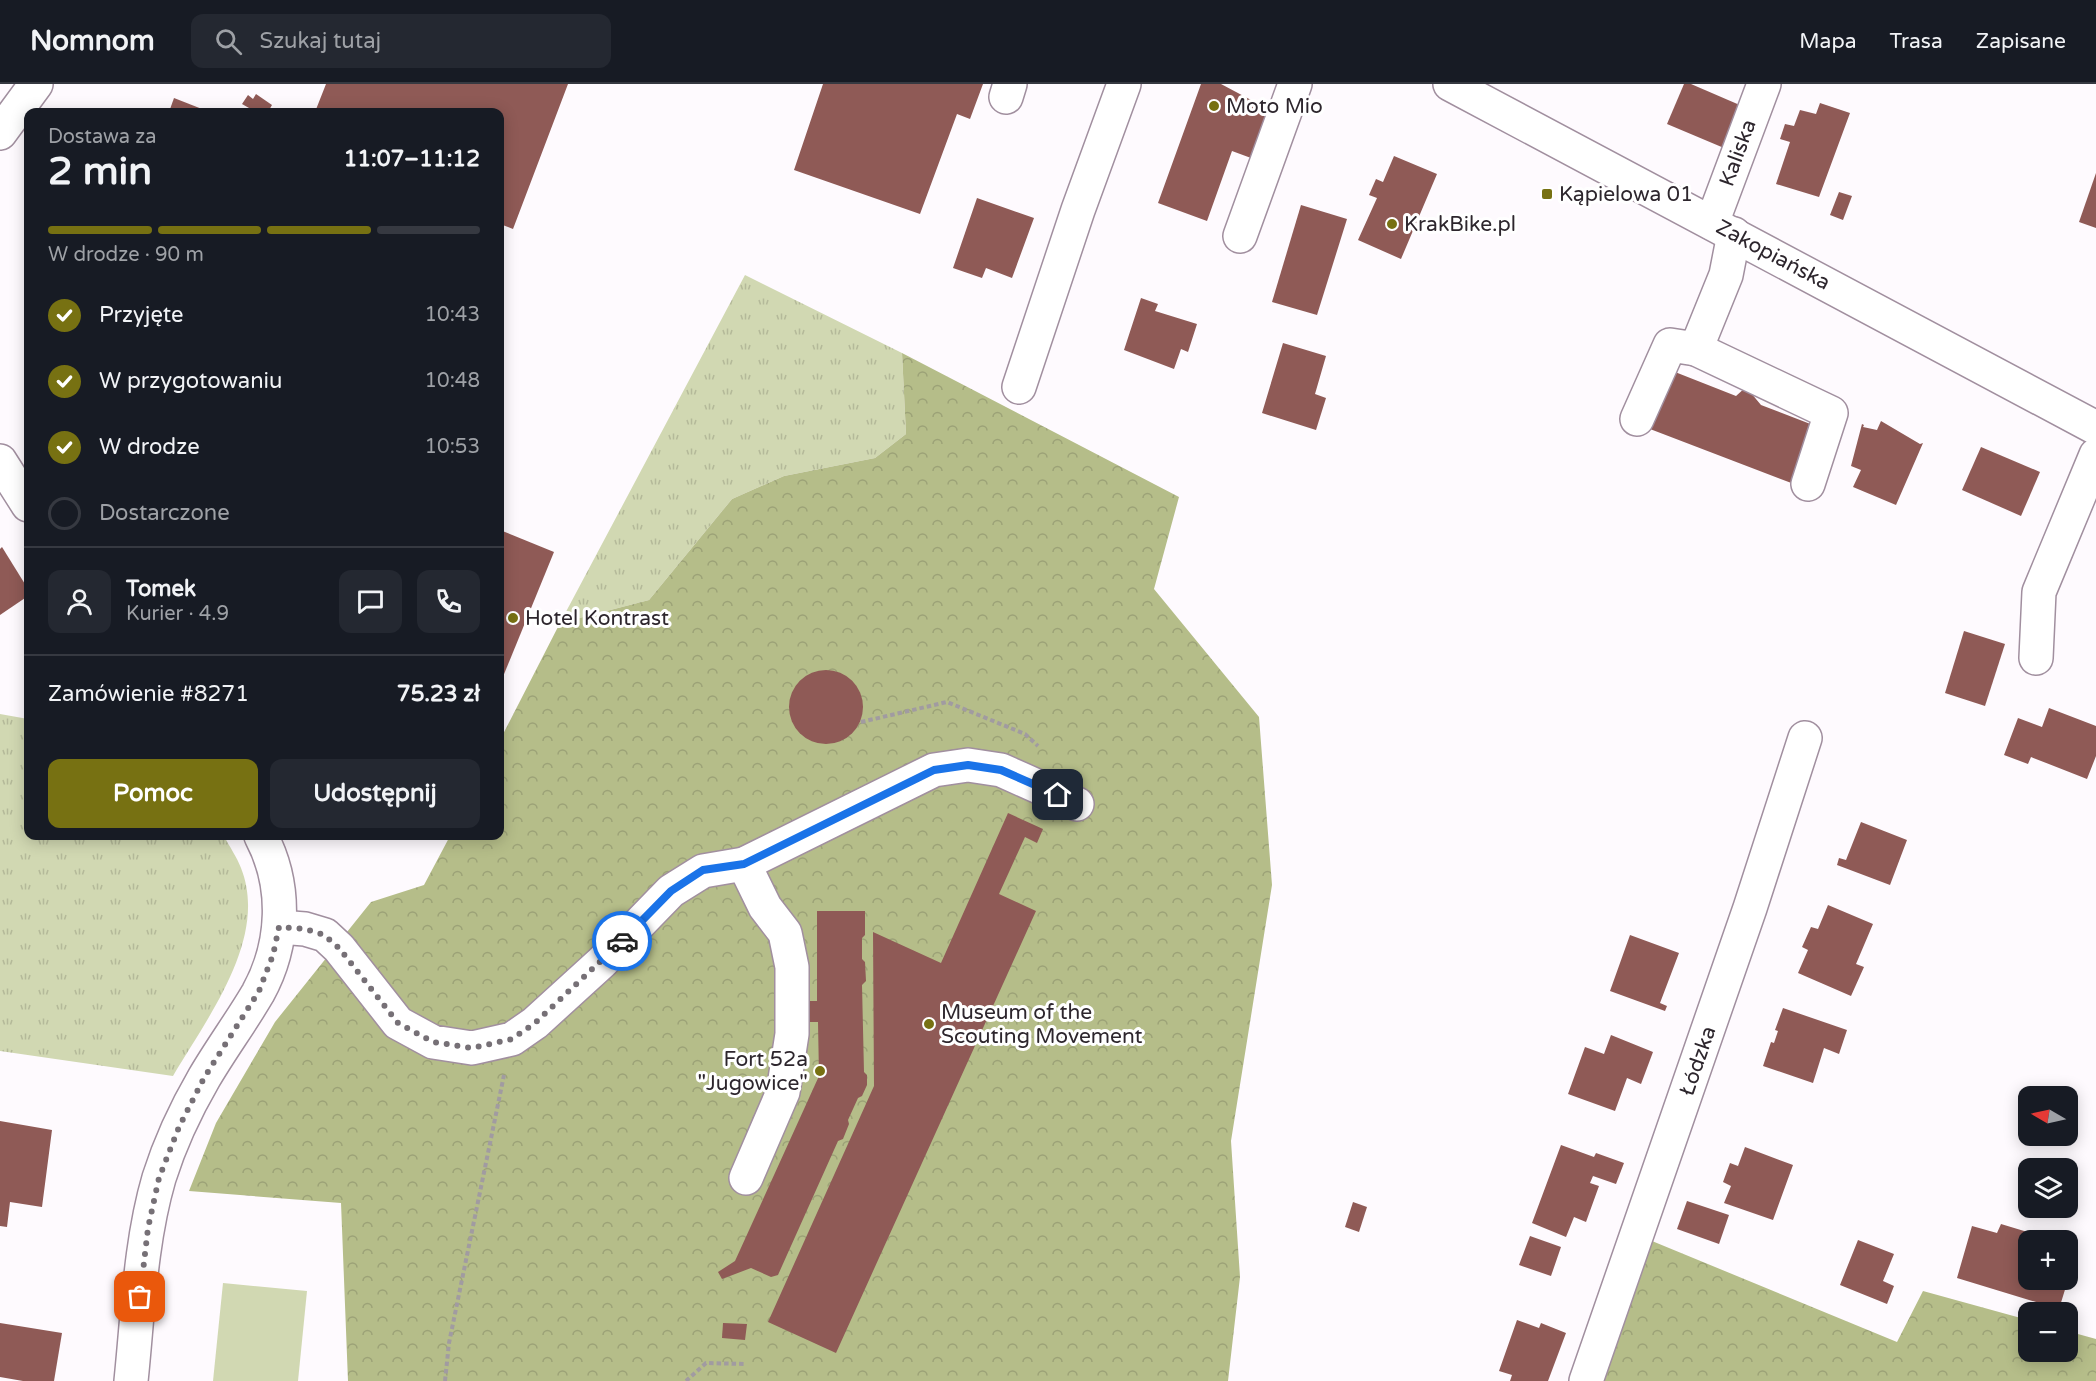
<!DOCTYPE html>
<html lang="pl">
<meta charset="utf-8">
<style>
body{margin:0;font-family:"Varela Round",sans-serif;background:#242831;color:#f1f3f6;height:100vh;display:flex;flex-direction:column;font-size:22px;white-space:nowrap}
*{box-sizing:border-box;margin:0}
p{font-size:20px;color:#9ea1a6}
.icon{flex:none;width:33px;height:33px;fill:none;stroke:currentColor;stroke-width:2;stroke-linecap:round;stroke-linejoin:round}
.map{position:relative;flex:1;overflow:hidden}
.sheet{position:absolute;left:24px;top:24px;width:480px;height:732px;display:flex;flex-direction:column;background:#171b24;border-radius:12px;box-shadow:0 3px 15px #0003}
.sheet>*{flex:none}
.needle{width:39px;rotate:279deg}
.fabs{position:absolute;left:2018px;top:1002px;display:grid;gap:12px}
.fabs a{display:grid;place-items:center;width:60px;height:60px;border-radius:12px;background:#171b24;box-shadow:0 3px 15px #0003;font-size:30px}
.pin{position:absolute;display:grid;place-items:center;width:51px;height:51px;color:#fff;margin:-26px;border-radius:12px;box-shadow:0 3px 9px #0006}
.courier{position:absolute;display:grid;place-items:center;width:60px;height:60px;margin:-30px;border:4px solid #1a73e8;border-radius:50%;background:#fff;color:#222;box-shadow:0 2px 8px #0007}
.overview em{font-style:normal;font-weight:800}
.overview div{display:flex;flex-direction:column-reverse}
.overview{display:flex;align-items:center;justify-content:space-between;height:102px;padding:0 24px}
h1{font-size:39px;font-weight:800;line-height:45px}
.bar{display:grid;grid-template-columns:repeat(4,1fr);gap:9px 6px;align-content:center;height:72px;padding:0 24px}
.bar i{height:8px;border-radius:4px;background:#363941}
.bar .selected{background:#777112}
.bar p{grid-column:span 4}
.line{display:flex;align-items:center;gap:15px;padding:0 24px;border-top:2px solid #363941}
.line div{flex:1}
.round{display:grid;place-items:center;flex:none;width:63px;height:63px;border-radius:12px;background:#242831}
ol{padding:0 24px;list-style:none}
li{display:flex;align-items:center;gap:18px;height:66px}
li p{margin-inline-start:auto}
li .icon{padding:6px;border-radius:50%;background:#777112;color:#fff;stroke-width:4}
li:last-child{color:#9ea1a6}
li i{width:33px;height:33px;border:3px solid #363941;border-radius:50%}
.primary-button{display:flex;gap:12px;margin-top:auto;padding:12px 24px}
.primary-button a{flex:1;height:69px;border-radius:12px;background:#777112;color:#fff;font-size:24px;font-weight:800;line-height:69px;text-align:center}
.primary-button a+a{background:#242831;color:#f1f3f6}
header{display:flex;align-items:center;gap:36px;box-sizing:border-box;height:84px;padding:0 30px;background:#171b24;border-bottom:2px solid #363941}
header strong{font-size:28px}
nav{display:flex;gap:33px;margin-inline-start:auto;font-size:21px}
.search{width:420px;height:54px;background:#242831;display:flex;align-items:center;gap:15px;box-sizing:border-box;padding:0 21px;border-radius:12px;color:#9ea1a6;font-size:22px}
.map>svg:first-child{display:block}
.grass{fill:url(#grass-tufts)}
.forest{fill:url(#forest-crowns)}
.garden{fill:#d1d8b2}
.building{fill:#8f5a56}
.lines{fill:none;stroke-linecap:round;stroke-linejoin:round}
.minor-casing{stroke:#a18f9f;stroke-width:36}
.major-casing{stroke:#a18f9f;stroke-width:36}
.path{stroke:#a19ba1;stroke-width:4;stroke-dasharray:4.5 3;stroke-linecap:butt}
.minor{stroke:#fff;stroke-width:33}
.major{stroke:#fff;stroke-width:33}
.done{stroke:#767076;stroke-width:6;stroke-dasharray:0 10.8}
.route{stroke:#1a73e8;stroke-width:8}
.poi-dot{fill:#777112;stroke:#fff;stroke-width:2}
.labels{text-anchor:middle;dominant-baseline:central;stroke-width:6;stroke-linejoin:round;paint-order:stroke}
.poi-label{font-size:21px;fill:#2d262d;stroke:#fff;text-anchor:start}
.street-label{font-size:21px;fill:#2d262d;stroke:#fff}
</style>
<header>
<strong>Nomnom</strong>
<div class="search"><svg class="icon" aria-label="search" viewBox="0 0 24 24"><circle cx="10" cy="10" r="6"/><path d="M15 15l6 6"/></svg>Szukaj tutaj</div>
<nav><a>Mapa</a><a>Trasa</a><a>Zapisane</a></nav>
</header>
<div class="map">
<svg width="2096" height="1297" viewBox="0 0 2096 1297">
<defs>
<pattern id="grass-tufts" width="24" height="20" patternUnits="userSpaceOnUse" patternTransform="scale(1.5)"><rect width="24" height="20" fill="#d1d8b2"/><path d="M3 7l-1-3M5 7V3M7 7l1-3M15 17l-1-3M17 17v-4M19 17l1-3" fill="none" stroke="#b4b999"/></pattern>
<pattern id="forest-crowns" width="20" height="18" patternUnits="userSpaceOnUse" patternTransform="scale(1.5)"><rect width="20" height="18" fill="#b5bd89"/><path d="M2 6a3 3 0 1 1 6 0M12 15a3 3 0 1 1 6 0" fill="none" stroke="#9ca277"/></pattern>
</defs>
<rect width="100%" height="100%" fill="#fefafe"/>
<g class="grass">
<polygon points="745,191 902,269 906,350 875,374 784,392 732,415 649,516 560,539"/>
<path d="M 0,630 L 28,635 L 28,752 L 224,752 C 229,762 237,773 241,784 C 269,854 207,934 173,992 L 0,967 Z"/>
</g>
<g class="forest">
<polygon points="902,269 1179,413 1154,505 1259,633 1272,801 1231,1057 1240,1193 1228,1297 348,1297 341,1119 189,1107 216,1039 275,938 371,818 424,801 450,752 500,752 500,656 560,539 649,516 732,415 784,392 875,374 906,350"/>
<polygon points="1652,1157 1897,1258 1923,1207 2028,1236 2028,1268 2067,1268 2067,1247 2096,1255 2096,1297 1604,1297"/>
</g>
<polygon class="garden" points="223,1199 307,1207 298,1297 213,1297"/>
<g class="building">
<polygon points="326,0 568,0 513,145 500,140 500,28 315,28"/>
<polygon points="823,0 983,0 970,35 957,30 920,130 794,86"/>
<polygon points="1201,0 1221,0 1268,25 1251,74 1232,67 1207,137 1158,119"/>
<polygon points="1684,0 1691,0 1742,22 1724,64 1667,40"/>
<polygon points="256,10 272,21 268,28 256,28 242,20 248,11 253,15"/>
<polygon points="174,14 202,25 201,28 169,28"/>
<polygon points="1820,19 1850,29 1819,113 1776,100 1790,58 1780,55 1785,40 1794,42 1800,26 1816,30"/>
<polygon points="1394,72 1437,90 1401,175 1358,156 1377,114 1369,111 1376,95 1383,98"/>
<polygon points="2096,89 2096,144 2079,138"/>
<polygon points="1839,108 1852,112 1843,136 1830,131"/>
<polygon points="977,114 1034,134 1012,194 986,184 982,194 953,184"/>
<polygon points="1301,121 1347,135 1317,231 1272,218"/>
<polygon points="1141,214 1158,220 1155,227 1197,240 1188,268 1181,265 1174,285 1124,266"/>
<polygon points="1283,259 1326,272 1315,310 1326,314 1316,346 1262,329"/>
<polygon points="1675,288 1736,312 1746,303 1761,321 1813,341 1794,400 1650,345 1671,291 1674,292"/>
<polygon points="1881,337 1920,360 1923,359 1896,421 1853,403 1861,386 1851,382 1862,340 1864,341 1863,343 1877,346"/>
<polygon points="1981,363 2040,388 2021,432 1962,406"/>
<polygon points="500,446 554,468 500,600"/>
<polygon points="2,463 28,505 28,512 0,531 0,465"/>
<polygon points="1964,547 2005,560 1985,622 1945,609"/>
<circle cx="826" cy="623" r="37"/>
<polygon points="2049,624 2096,642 2096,672 2087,695 2031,673 2028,680 2004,671 2018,634 2042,643"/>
<polygon points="1008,729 1043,745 1037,759 1025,753 999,810 1036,827 836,1269 768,1238 874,1002 873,848 941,879"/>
<polygon points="1861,738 1907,756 1890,801 1837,781 1839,774 1846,776"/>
<polygon points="1828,821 1873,840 1856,880 1864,883 1851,912 1798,889 1808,866 1802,863 1811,843 1818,845"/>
<polygon points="817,827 865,827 865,851 862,854 862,875 865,878 866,897 862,901 864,988 867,991 867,1001 862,1012 858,1014 848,1036 849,1040 843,1055 838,1057 778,1191 771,1193 751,1184 722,1195 718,1188 735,1177 819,992 818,938 806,938 807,917 817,917"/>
<polygon points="1630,851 1679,869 1660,919 1667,922 1665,927 1610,907"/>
<polygon points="1783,924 1847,946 1839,970 1824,964 1813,999 1763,982 1771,958 1774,959 1778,947 1775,946"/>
<polygon points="1611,951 1653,968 1641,1000 1627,994 1615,1027 1568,1010 1585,963 1604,970"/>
<polygon points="0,1037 52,1046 42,1123 10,1118 7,1143 0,1142"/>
<polygon points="1561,1061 1594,1073 1596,1069 1624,1079 1616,1100 1593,1092 1590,1099 1599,1102 1586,1138 1574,1133 1566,1153 1532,1139"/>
<polygon points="1745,1063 1793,1081 1773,1136 1724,1119 1731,1102 1723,1098 1730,1079 1738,1082"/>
<polygon points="1687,1117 1729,1131 1719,1160 1677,1145"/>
<polygon points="1353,1118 1367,1123 1359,1148 1345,1143"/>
<polygon points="2001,1140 2054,1156 2028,1156 2028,1196 2068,1196 2059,1225 1957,1194 1972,1142 1997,1149"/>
<polygon points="1530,1152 1561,1163 1551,1192 1519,1181"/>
<polygon points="1858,1156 1894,1170 1883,1197 1894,1202 1887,1220 1840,1201"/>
<polygon points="2067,1160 2077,1163 2068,1195 2067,1195"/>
<polygon points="1517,1236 1539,1244 1541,1239 1566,1249 1548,1297 1510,1297 1512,1291 1499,1287"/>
<polygon points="0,1239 62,1249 54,1297 23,1297 0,1293"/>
<polygon points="723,1239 747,1240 745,1256 722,1254"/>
</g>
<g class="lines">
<g class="minor-casing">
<g id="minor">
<polyline points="1006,13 1010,0"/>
<polyline points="0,49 36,0"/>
<polyline points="1712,139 1764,0"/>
<polyline points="1240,152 1295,0"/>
<polyline points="1696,265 1831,329 1808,400"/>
<polyline points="1019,303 1078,126 1124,0"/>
<polyline points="1637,335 1670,261 1696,265 1726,191 1734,150"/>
<polyline points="0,377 28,421"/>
<polyline points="2036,574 2039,508 2096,371"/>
<polyline points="744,780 765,823 785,849 792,883 792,950 783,1008 746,1094"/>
<polyline points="279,843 305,845 325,851 339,864 398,939 433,958 472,964 512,955 535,939 602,878 671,807 703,787 744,780 934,686 968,681 1001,686 1077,720"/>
<path d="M 131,1297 C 138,1230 140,1159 159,1094 C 170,1059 186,1025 204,994 C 221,965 241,938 258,909 C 285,860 287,801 261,752"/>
<polyline points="1586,1297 1750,824 1805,654"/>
</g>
</g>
<g class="major-casing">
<polyline id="major" points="1450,0 2096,344"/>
</g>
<g class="path">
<polyline points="861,638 947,618 1025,650 1038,662"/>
<polyline points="445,1297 449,1259 504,991"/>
<polyline points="686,1297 706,1279 746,1280"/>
</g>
<use href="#minor" class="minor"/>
<use href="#major" class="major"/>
</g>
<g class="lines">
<polyline class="done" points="140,1213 148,1144 159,1094 179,1043 204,994 259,907 273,871 279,843 305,845 324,851 339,864 398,939 433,958 472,964 512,955 535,939 622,857"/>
<polyline class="route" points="622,857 671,807 703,786 744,780 934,686 968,681 1001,686 1058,711"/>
</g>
<g class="poi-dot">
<circle cx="1214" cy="22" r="6"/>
<rect x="1541" y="104" width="12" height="12" rx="3"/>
<circle cx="1392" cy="140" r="6"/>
<circle cx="513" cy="534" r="6"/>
<circle cx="929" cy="940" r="6"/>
<circle cx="820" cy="987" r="6"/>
</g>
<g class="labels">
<g class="poi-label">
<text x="1226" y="22">Moto Mio</text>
<text x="1559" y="110">Kąpielowa 01</text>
<text x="1404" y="140">KrakBike.pl</text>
<text x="525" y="534">Hotel Kontrast</text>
<text x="941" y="928">Museum of the<tspan x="941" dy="24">Scouting Movement</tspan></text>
<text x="808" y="975" text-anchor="end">Fort 52a<tspan x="808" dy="24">"Jugowice"</tspan></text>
</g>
<g class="street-label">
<text transform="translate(1738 69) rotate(-70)">Kaliska</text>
<text transform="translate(1773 171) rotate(28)">Zakopiańska</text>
<text transform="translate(1698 977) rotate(-71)">Łódzka</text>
</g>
</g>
</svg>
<div class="fabs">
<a><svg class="needle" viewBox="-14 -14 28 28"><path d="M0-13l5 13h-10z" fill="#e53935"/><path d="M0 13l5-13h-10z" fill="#9ea1a6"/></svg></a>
<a><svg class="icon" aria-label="layers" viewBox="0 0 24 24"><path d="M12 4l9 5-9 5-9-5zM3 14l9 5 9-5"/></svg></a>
<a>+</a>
<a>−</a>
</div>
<div class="pin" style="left:140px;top:1213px;background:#ea580c"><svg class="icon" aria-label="bag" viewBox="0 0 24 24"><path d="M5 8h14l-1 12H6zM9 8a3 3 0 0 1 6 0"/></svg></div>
<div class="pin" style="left:1058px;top:711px;background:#1f2937"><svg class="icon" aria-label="home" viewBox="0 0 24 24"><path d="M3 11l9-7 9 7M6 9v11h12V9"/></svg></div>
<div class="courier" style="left:622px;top:857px"><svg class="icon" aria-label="car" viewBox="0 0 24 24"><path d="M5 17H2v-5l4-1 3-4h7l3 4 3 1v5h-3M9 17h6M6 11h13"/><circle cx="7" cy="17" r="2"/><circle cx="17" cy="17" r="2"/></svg></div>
<section class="sheet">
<div class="overview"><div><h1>2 min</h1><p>Dostawa za</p></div><em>11:07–11:12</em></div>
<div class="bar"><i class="selected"></i><i class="selected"></i><i class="selected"></i><i></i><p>W drodze · 90 m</p></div>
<ol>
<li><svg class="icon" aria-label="check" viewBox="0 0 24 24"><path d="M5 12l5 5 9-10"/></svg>Przyjęte<p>10:43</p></li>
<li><svg class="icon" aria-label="check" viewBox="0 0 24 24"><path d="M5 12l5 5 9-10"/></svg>W przygotowaniu<p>10:48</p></li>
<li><svg class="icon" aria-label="check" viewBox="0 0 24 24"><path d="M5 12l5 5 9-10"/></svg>W drodze<p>10:53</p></li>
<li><i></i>Dostarczone</li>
</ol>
<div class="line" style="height:108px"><a class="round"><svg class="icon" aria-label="person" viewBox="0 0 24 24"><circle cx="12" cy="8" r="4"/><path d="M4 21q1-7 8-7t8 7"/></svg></a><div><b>Tomek</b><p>Kurier · 4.9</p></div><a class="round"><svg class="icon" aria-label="chat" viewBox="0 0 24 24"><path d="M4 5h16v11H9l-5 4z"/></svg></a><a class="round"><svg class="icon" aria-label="phone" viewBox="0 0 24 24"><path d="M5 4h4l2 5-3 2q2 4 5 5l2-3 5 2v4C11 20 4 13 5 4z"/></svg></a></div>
<div class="line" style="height:78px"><div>Zamówienie #8271</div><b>75.23 zł</b></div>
<div class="primary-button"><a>Pomoc</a><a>Udostępnij</a></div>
</section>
</div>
